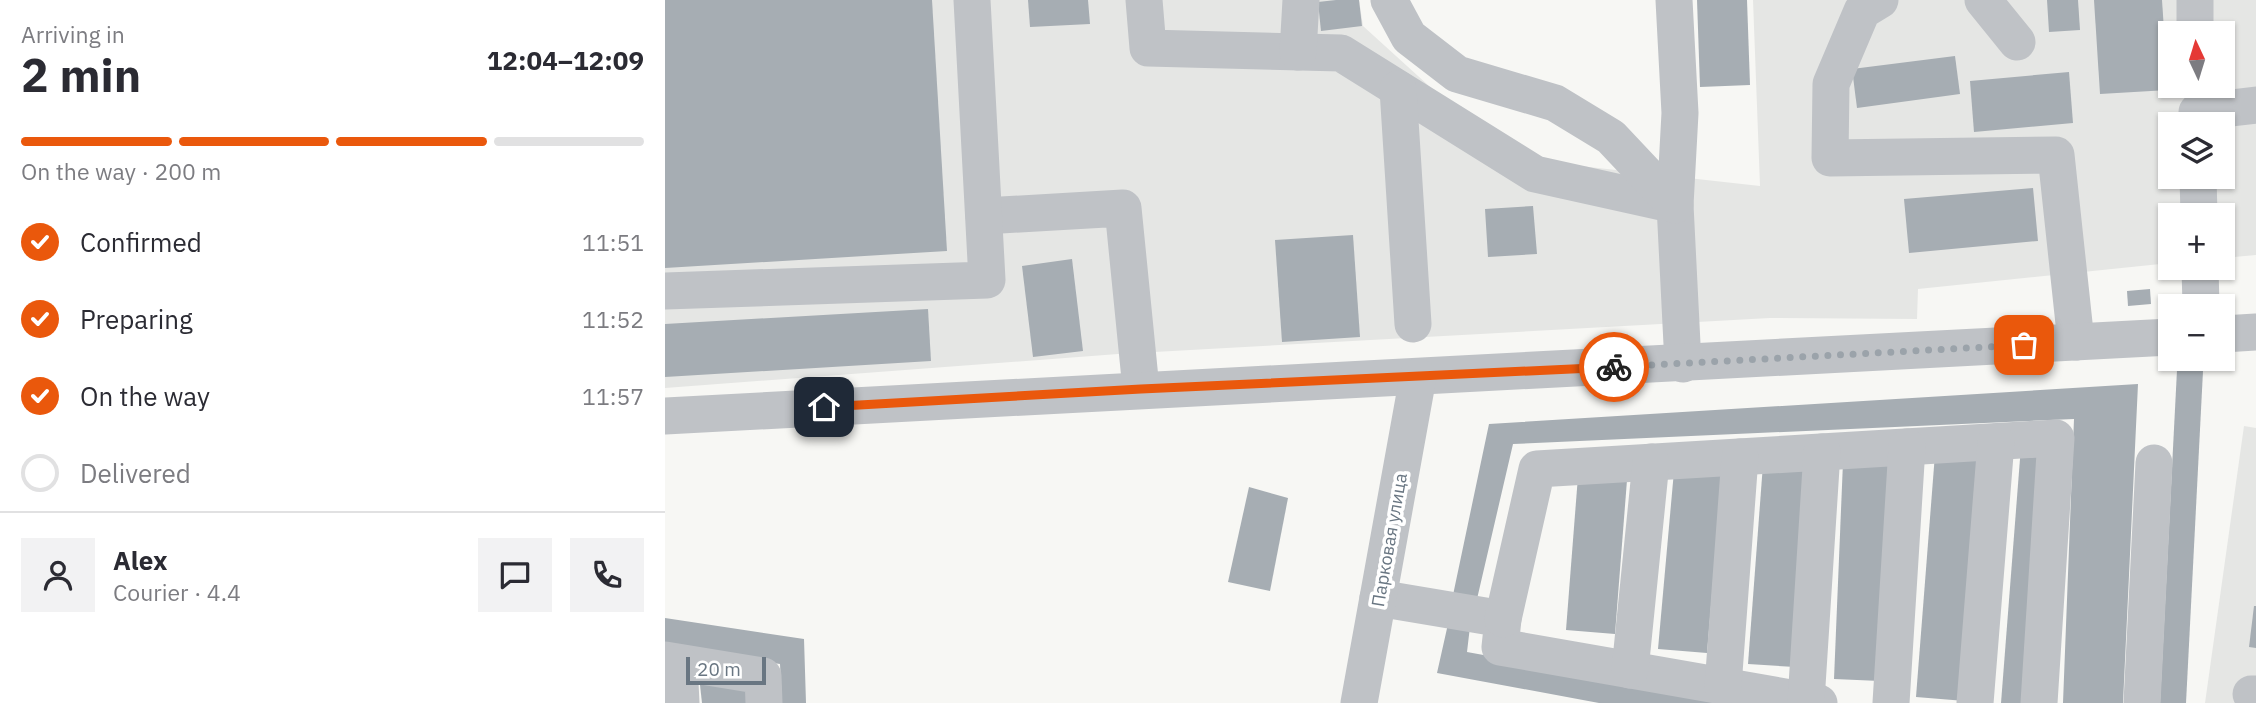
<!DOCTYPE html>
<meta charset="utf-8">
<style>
body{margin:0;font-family:"IBM Plex Sans",sans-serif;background:#f2f2f3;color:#2b2b33;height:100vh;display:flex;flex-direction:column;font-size:26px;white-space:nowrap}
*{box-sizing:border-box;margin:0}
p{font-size:23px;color:#7c7c81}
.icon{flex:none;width:38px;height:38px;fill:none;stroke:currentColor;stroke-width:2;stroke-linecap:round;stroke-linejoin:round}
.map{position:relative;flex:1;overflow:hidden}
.drawer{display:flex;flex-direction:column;background:#fff;width:665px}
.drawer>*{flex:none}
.needle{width:46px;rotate:356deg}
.controls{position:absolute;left:1493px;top:21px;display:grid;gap:14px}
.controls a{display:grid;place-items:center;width:77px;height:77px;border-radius:0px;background:#fff;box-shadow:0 2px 5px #0004;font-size:35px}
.scale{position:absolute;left:21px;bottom:18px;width:80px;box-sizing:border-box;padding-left:7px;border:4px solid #697682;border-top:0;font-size:19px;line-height:24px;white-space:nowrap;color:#697682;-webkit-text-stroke:5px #fff;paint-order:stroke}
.pin{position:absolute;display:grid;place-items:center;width:60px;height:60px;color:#fff;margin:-30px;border-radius:14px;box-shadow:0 4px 10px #0006}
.courier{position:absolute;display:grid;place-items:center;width:70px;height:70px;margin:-35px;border:5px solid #ea580c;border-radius:50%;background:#fff;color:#222;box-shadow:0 2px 9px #0007}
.head em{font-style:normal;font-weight:800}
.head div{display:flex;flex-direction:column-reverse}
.head{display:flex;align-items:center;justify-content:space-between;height:119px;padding:0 21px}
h1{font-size:46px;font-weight:800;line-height:52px}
.bar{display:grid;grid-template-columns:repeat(4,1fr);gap:10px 7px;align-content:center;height:84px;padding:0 21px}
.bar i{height:9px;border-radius:5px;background:#e1e1e2}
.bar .on{background:#ea580c}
.bar p{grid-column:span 4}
.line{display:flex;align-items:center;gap:18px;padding:0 21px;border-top:2px solid #e1e1e2}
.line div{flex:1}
.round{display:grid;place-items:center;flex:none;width:74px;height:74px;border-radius:0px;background:#f2f2f3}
ol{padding:0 21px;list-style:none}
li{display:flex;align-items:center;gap:21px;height:77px}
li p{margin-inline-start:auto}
li .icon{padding:7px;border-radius:50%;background:#ea580c;color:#fff;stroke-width:4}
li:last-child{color:#7c7c81}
li i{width:38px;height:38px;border:4px solid #e1e1e2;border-radius:50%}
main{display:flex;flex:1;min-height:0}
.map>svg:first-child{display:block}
.built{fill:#e5e6e4;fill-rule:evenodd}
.building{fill:#a6adb3}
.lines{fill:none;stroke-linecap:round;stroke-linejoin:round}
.minor{stroke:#bfc2c6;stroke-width:37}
.done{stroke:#9ba3aa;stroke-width:7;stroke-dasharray:0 12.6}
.route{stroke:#ea580c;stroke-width:9}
.labels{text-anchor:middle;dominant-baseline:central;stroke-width:7;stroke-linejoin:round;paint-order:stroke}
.street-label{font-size:18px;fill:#697682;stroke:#fff}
</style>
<main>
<section class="drawer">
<div class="head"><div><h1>2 min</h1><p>Arriving in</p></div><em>12:04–12:09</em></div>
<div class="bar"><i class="on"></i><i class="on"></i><i class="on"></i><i></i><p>On the way · 200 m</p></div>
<ol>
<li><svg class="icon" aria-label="check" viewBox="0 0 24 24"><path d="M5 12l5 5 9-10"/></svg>Confirmed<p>11:51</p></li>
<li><svg class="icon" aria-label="check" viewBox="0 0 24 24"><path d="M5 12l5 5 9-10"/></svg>Preparing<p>11:52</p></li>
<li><svg class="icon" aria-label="check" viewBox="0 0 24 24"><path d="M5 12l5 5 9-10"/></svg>On the way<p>11:57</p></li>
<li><i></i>Delivered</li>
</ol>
<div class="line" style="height:126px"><a class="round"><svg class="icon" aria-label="person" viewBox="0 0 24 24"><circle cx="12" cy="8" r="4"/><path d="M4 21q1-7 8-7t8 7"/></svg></a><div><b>Alex</b><p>Courier · 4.4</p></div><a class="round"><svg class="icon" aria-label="chat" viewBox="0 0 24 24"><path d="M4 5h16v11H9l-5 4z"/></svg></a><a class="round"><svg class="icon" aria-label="phone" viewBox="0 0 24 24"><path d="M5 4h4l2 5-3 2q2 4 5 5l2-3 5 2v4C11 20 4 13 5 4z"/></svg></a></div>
</section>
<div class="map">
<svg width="1591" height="703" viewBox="0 0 1591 703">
<rect width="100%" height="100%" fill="#f7f7f4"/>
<g class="built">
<path d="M 0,0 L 694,0 L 698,26 L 786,106 L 888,163 L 1095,186 L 1088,0 L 1591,0 L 1591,255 L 1558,258 L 1558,215 L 1505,215 L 1505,263 L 1253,289 L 1252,319 L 1105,318 L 453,354 L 0,388 ZM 1505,33 L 1558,33 L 1558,86 L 1505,86 ZM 1505,124 L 1558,124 L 1558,177 L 1505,177 Z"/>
<polygon points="1579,426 1591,428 1591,703 1540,703"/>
</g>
<g class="building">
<polygon points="0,0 267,0 282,251 0,268"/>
<polygon points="363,0 423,0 425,24 365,27"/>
<polygon points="671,0 694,0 697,26 656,31 653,2"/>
<polygon points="1032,0 1082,0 1085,85 1035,87"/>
<polygon points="1382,0 1413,0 1415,30 1384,32"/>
<polygon points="1429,0 1497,0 1503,90 1435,94"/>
<polygon points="1290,56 1295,94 1192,108 1187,69"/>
<polygon points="1404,72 1408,123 1309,132 1305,81"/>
<polygon points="1368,188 1373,241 1244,253 1239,199"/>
<polygon points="868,206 872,254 823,257 820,209"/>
<polygon points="688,235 695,337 617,342 610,240"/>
<polygon points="407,259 418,351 368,357 357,266"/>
<polygon points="1485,289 1486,304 1463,306 1462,291"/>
<polygon points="263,309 266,361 0,377 0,324"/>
<polygon points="1512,370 1538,371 1521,703 1495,703"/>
<polygon points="1473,384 1458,703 1398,703 1409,419 848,444 812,599 788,595 824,424"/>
<polygon points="1356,446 1379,448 1359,703 1336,703"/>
<polygon points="1270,454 1319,458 1300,701 1251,697"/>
<polygon points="1178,462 1225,465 1215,681 1169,679"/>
<polygon points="1098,464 1145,467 1130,667 1083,664"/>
<polygon points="1009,471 1057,475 1042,653 993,649"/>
<polygon points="913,476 962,480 950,634 901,630"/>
<polygon points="584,487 623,498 605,591 563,582"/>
<polygon points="1589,606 1591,606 1591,648 1584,647"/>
<polygon points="785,615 806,618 802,652 1079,703 934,703 772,673"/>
<polygon points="0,618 139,639 141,703 117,703 115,664 0,646"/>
<polygon points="83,681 85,703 37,703 35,685"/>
</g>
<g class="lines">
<g class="minor">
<polyline points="479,0 483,48 676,53 870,174 1010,205 1018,364"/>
<polyline points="724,0 744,37 792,74 890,103 946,137 1010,205 1015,113 1009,0"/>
<polyline points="1215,0 1197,11 1166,84 1165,158 1391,155 1411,342"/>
<polyline points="1318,0 1352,42"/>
<polyline points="1530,0 1530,33"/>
<polyline points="633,52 636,0"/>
<polyline points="733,89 748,324"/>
<polyline points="1532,112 1591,105"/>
<polyline points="1533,177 1534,215"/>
<polyline points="319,216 458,208 476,389"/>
<polyline points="1535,268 1536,306"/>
<polyline points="0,291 322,280 307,0"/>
<polyline points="1558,334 1591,332"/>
<path d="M 0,416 C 502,387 1003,365 1505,337"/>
<polyline points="713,598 838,619 835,647 1154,703"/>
<polyline points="838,619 872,469 1391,438 1374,703"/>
<polyline points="0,660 98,676 99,703"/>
<polyline points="14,663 16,703"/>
<polyline points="965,670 986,462"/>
<polyline points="1058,686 1075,457"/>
<polyline points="1586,694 1591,694"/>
<polyline points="1141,701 1157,452"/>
<polyline points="694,703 753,377"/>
<polyline points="1226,703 1242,447"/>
<polyline points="1310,703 1331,442"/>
<polyline points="1477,703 1489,463"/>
</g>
</g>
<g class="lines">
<polyline class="done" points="949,367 1359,345"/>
<polyline class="route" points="159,407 476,389 949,367"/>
</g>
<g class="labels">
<g class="street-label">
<text transform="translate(724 540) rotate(-80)">Парковая улица</text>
</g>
</g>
</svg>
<div class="controls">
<a><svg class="needle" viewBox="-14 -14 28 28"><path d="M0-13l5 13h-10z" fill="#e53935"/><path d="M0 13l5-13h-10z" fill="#7c7c81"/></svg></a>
<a><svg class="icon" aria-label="layers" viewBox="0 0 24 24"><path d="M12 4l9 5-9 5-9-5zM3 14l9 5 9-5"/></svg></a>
<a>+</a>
<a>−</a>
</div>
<div class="scale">20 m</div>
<div class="pin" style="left:1359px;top:345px;background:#ea580c"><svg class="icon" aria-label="bag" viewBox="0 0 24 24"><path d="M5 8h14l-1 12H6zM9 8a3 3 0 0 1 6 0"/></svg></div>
<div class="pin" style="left:159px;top:407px;background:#1f2937"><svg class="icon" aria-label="home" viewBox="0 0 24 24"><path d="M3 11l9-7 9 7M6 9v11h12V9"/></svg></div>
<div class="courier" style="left:949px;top:367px"><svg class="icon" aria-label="bike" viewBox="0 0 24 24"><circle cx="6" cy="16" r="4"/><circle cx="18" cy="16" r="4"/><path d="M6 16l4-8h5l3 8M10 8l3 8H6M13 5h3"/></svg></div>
</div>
</main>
